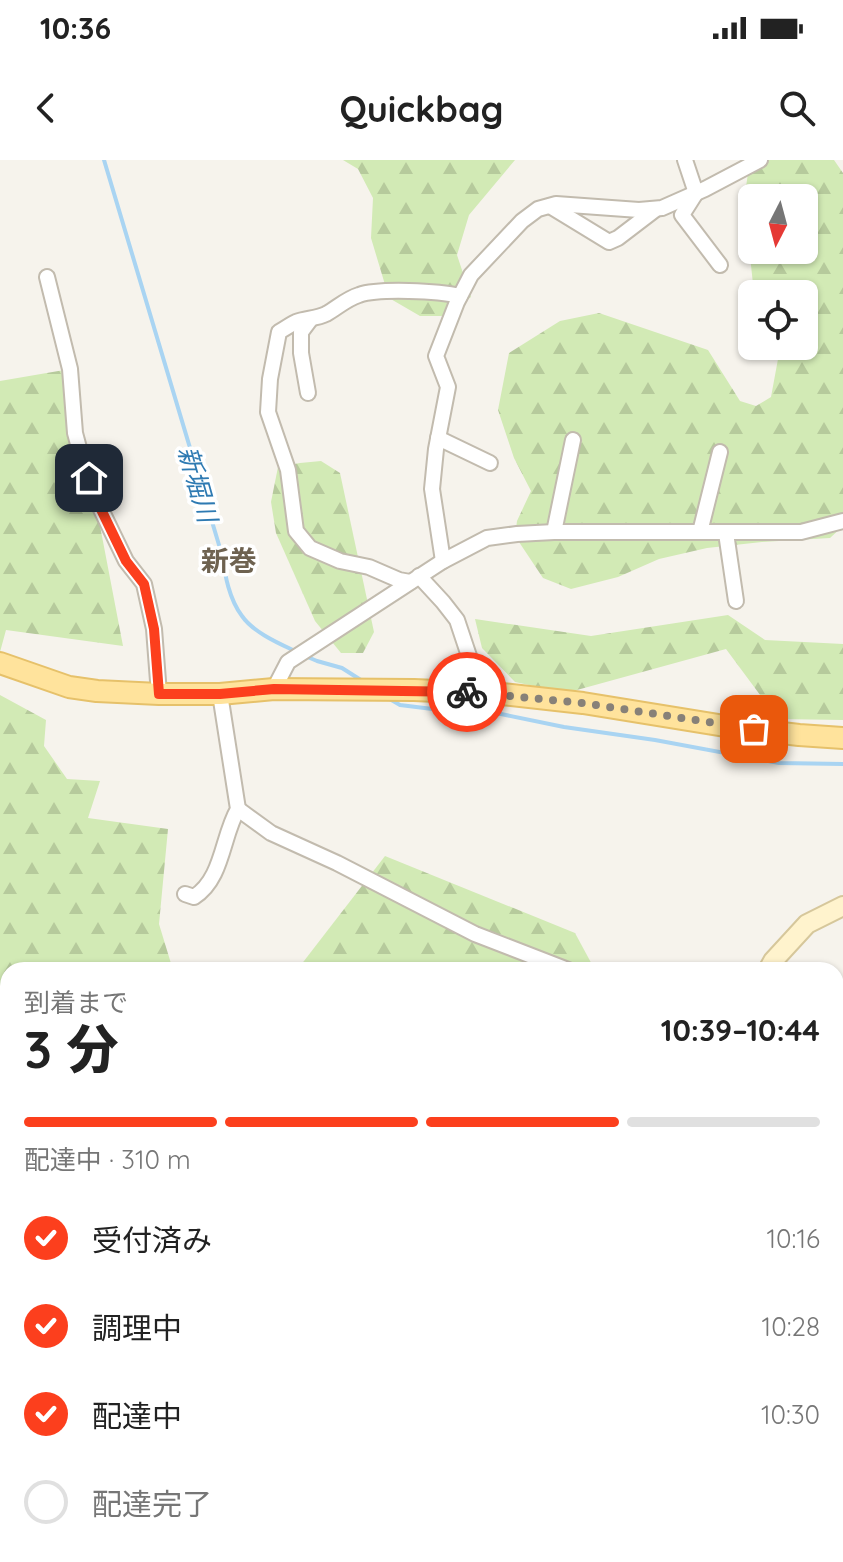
<!DOCTYPE html>
<html lang="ja">
<meta charset="utf-8">
<style>
body{margin:0;font-family:Quicksand,"Noto Sans JP",sans-serif;background:#f2f2f2;color:#222;height:100vh;display:flex;flex-direction:column;font-size:30px;white-space:nowrap}
*{box-sizing:border-box;margin:0}
p{font-size:26px;color:#767676}
.icon{flex:none;width:44px;height:44px;fill:none;stroke:currentColor;stroke-width:2;stroke-linecap:round;stroke-linejoin:round}
.map{position:relative;flex:1;overflow:hidden}
.side{position:absolute;left:0px;top:802px;width:844px;height:600px;display:flex;flex-direction:column;background:#fff;border-radius:24px 24px 0 0;box-shadow:0 2px 6px #0004}
.side>*{flex:none}
.needle{width:52px;rotate:186deg}
.fabs{position:absolute;left:738px;top:24px;display:grid;gap:16px}
.fabs a{display:grid;place-items:center;width:80px;height:80px;border-radius:12px;background:#fff;box-shadow:0 2px 6px #0004;font-size:40px}
.pin{position:absolute;display:grid;place-items:center;width:68px;height:68px;color:#fff;margin:-34px;border-radius:16px;box-shadow:0 4px 12px #0006}
.courier{position:absolute;display:grid;place-items:center;width:80px;height:80px;margin:-40px;border:6px solid #fc3f1d;border-radius:50%;background:#fff;color:#222;box-shadow:0 2px 10px #0007}
.headline em{font-style:normal;font-weight:800}
.headline div{display:flex;flex-direction:column-reverse}
.headline{display:flex;align-items:center;justify-content:space-between;height:136px;padding:0 24px}
h1{font-size:52px;font-weight:800;line-height:60px}
.bar{display:grid;grid-template-columns:repeat(4,1fr);gap:12px 8px;align-content:center;height:96px;padding:0 24px}
.bar i{height:10px;border-radius:6px;background:#e0e0e0}
.bar .current{background:#fc3f1d}
.bar p{grid-column:span 4}
ol{padding:0 24px;list-style:none}
li{display:flex;align-items:center;gap:24px;height:88px}
li p{margin-inline-start:auto}
li .icon{padding:8px;border-radius:50%;background:#fc3f1d;color:#fff;stroke-width:4}
li:last-child{color:#767676}
li i{width:44px;height:44px;border:4px solid #e0e0e0;border-radius:50%}
.status{display:flex;justify-content:space-between;align-items:center;height:56px;padding:0 40px;background:#fff;direction:ltr}
.status svg{height:22px;fill:currentColor}
header{display:flex;justify-content:space-between;align-items:center;height:104px;padding:0 24px;background:#fff;font-size:36px;font-weight:800}
.map>svg:first-child{display:block}
.grass{fill:url(#grass-tufts)}
.forest{fill:url(#forest-firs);fill-rule:evenodd}
.lines{fill:none;stroke-linecap:round;stroke-linejoin:round}
.stream{stroke:#a9d4f2;stroke-width:4}
.street-casing{stroke:#c2bbae;stroke-width:18}
.secondary-casing{stroke:#d6c79b;stroke-width:22}
.primary-casing{stroke:#e6c16a;stroke-width:24}
.street{stroke:#fff;stroke-width:14}
.secondary{stroke:#fff3cd;stroke-width:18}
.primary{stroke:#ffe39c;stroke-width:20}
.done{stroke:#878178;stroke-width:8;stroke-dasharray:0 14.4}
.route{stroke:#fc3f1d;stroke-width:10}
.labels{text-anchor:middle;dominant-baseline:central;stroke-width:7;stroke-linejoin:round;paint-order:stroke}
.water-label{font-size:26px;font-style:italic;fill:#2e7ab2;stroke:#fff}
.quarter-label{font-size:28px;font-weight:bold;fill:#6e6250;stroke:#fff}
</style>
<div class="status"><b>10:36</b><svg viewBox="0 0 49 12"><path d="M0 12V9h3v3zM5 12V6h3v6zM10 12V3h3v9zM15 12V0h3v12zM26 1h20v11H26zM47 4h2v5h-2z"/></svg></div>
<header><svg class="icon" aria-label="back" viewBox="0 0 24 24"><path d="M15 5l-7 7 7 7"/></svg>Quickbag<svg class="icon" aria-label="search" viewBox="0 0 24 24"><circle cx="10" cy="10" r="6"/><path d="M15 15l6 6"/></svg></header>
<div class="map">
<svg width="843" height="1402" viewBox="0 0 843 1402">
<defs>
<pattern id="grass-tufts" width="24" height="20" patternUnits="userSpaceOnUse" patternTransform="scale(2)"><rect width="24" height="20" fill="#d2eab5"/><path d="M3 7l-1-3M5 7V3M7 7l1-3M15 17l-1-3M17 17v-4M19 17l1-3" fill="none" stroke="#b6ca9c"/></pattern>
<pattern id="forest-firs" width="22" height="20" patternUnits="userSpaceOnUse" patternTransform="scale(2)"><rect width="22" height="20" fill="#d2eab5"/><path d="M5 1l3.5 6h-7zM16 11l3.5 6h-7z" fill="#b6ca9c"/></pattern>
</defs>
<rect width="100%" height="100%" fill="#f6f3ec"/>
<polygon class="grass" points="0,955 8,959 8,1394 605,1394 597,1402 0,1402"/>
<g class="forest">
<polygon points="343,0 515,0 469,55 457,95 471,137 445,156 420,156 389,138 371,78 373,38 358,9"/>
<path d="M 750,0 L 834,0 L 843,13 L 843,366 L 830,378 L 762,382 L 707,388 L 659,399 L 618,417 L 571,429 L 543,418 L 515,376 L 517,361 L 531,331 L 514,298 L 498,250 L 509,193 L 560,161 L 599,153 L 708,190 L 740,241 L 756,246 L 771,237 L 778,199 L 774,186 L 804,186 L 804,134 L 757,134 L 753,124 L 744,40 ZM 752,38 L 804,38 L 804,90 L 752,90 Z"/>
<polygon points="70,209 123,486 6,470 0,492 0,221"/>
<polygon points="321,301 340,313 374,472 363,493 341,493 315,461 276,373 271,342 278,307 300,303"/>
<polygon points="728,455 765,480 843,484 843,560 778,559 726,489 566,533 515,522 482,488 475,459 591,476"/>
<polygon points="0,535 46,560 44,586 67,619 100,621 88,658 168,669 159,764 173,810 8,810 8,1394 121,1394 112,1402 0,1402"/>
<polygon points="385,696 575,773 595,810 297,810"/>
<polygon points="836,897 843,897 843,1316 836,1340"/>
<polygon points="407,1394 448,1394 430,1402 400,1402"/>
<polygon points="705,1394 821,1394 818,1402 705,1402"/>
</g>
<g class="lines">
<g class="stream">
<path d="M 104,0 L 222,395 C 225,415 229,439 242,456 C 253,472 278,483 295,491"/>
<polyline points="303,495 317,501 342,508 364,522"/>
<polyline points="388,538 400,545 473,554 501,554 564,567 655,580 779,603 843,604"/>
</g>
<g class="street-casing">
<g id="street">
<polyline points="685,0 696,33 682,55 720,105"/>
<polyline points="550,46 609,82 618,78 656,49"/>
<polyline points="47,117 70,209 75,273 82,299 95,337 126,401 144,424 154,469 159,534"/>
<polyline points="308,233 301,193 301,172 310,160"/>
<polyline points="438,278 490,303"/>
<polyline points="554,372 573,280"/>
<polyline points="700,372 720,292"/>
<polyline points="726,373 736,441"/>
<polyline points="443,401 432,329 436,289 448,227 436,196 457,142 471,115 522,61 538,49 556,44 639,50 662,48 705,29 760,0"/>
<polyline points="419,416 443,442 457,460 470,499 480,512 502,534"/>
<path d="M 410,422 L 399,420 L 369,407 L 340,401 L 310,388 L 296,371 L 288,310 L 268,252 L 270,219 L 279,172 C 284,169 290,165 296,162 C 305,158 316,159 326,154 C 337,148 346,139 359,135 C 379,128 439,131 460,136"/>
<polyline points="274,529 288,502 443,401 487,378 517,374 554,372 801,372 843,361"/>
<polyline points="238,649 271,673 337,703 475,774 568,810"/>
<path d="M 185,734 L 194,737 C 223,719 222,676 238,649 L 220,534"/>
</g>
</g>
<g class="secondary-casing">
<g id="secondary">
<polyline points="768,810 773,801 807,764 843,746"/>
<polyline points="625,1402 632,1394"/>
</g>
</g>
<g class="primary-casing">
<polyline id="primary" points="0,503 69,527 97,531 159,534 220,534 274,529 414,530 502,534 583,543 731,567 799,575 843,578"/>
</g>
<use href="#street" class="street"/>
<use href="#secondary" class="secondary"/>
<use href="#primary" class="primary"/>
</g>
<g class="lines">
<polyline class="done" points="467,532 583,543 754,569"/>
<polyline class="route" points="89,318 95,337 126,401 144,424 154,469 159,534 220,534 274,529 467,532"/>
</g>
<g class="labels">
<g class="water-label">
<text transform="translate(198 324) rotate(74)">新堀川</text>
</g>
<g class="quarter-label">
<text x="229" y="400">新巻</text>
</g>
</g>
</svg>
<div class="fabs">
<a><svg class="needle" viewBox="-14 -14 28 28"><path d="M0-13l5 13h-10z" fill="#e53935"/><path d="M0 13l5-13h-10z" fill="#767676"/></svg></a>
<a><svg class="icon" aria-label="locate" viewBox="0 0 24 24"><circle cx="12" cy="12" r="6"/><path d="M12 2v4M12 18v4M2 12h4M18 12h4"/></svg></a>
</div>
<div class="pin" style="left:754px;top:569px;background:#ea580c"><svg class="icon" aria-label="bag" viewBox="0 0 24 24"><path d="M5 8h14l-1 12H6zM9 8a3 3 0 0 1 6 0"/></svg></div>
<div class="pin" style="left:89px;top:318px;background:#1f2937"><svg class="icon" aria-label="home" viewBox="0 0 24 24"><path d="M3 11l9-7 9 7M6 9v11h12V9"/></svg></div>
<div class="courier" style="left:467px;top:532px"><svg class="icon" aria-label="bike" viewBox="0 0 24 24"><circle cx="6" cy="16" r="4"/><circle cx="18" cy="16" r="4"/><path d="M6 16l4-8h5l3 8M10 8l3 8H6M13 5h3"/></svg></div>
<section class="side">
<div class="headline"><div><h1>3 分</h1><p>到着まで</p></div><em>10:39–10:44</em></div>
<div class="bar"><i class="current"></i><i class="current"></i><i class="current"></i><i></i><p>配達中 · 310 m</p></div>
<ol>
<li><svg class="icon" aria-label="check" viewBox="0 0 24 24"><path d="M5 12l5 5 9-10"/></svg>受付済み<p>10:16</p></li>
<li><svg class="icon" aria-label="check" viewBox="0 0 24 24"><path d="M5 12l5 5 9-10"/></svg>調理中<p>10:28</p></li>
<li><svg class="icon" aria-label="check" viewBox="0 0 24 24"><path d="M5 12l5 5 9-10"/></svg>配達中<p>10:30</p></li>
<li><i></i>配達完了</li>
</ol>
</section>
</div>
